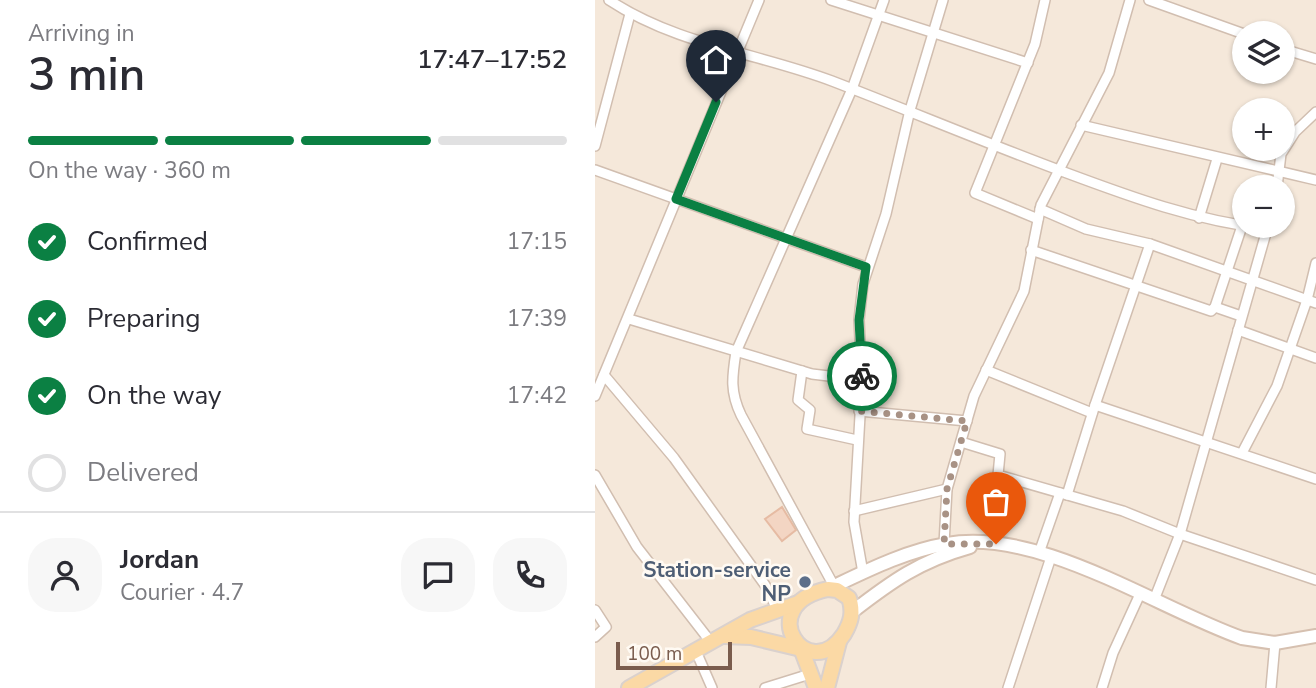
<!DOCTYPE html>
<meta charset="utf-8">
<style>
body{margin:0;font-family:"Nunito Sans",sans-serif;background:#f7f7f7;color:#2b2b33;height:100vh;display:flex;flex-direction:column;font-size:26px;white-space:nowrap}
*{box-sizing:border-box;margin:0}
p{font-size:23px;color:#7c7c81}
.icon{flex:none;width:38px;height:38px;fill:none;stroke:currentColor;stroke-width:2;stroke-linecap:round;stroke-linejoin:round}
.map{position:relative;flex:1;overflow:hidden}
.drawer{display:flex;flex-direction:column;background:#fff;width:595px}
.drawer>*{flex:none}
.buttons{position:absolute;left:637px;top:21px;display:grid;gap:14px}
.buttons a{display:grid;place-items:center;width:63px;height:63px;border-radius:50%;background:#fff;box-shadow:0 2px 5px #0004;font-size:35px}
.scale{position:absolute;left:21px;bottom:18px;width:116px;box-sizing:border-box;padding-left:7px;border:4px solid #7a5c4d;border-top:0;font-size:19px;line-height:24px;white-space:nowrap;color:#7a5c4d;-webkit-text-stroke:5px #fffaf3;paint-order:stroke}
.pin{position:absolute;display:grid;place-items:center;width:60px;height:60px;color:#fff;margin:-72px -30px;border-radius:50% 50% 50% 0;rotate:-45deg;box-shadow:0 0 7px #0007}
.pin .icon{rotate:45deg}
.courier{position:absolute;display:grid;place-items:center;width:70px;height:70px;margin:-35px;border:5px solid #0b8043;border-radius:50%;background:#fff;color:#222;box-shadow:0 2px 9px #0007}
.headline em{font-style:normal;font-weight:600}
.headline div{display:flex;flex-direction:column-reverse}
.headline{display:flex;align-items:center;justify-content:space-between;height:119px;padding:0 28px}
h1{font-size:46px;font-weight:600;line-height:52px}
.bar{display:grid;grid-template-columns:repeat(4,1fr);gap:10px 7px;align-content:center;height:84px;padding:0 28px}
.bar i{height:9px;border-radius:5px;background:#e1e1e2}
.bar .selected{background:#0b8043}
.bar p{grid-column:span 4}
.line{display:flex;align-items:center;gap:18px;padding:0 28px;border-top:2px solid #e1e1e2}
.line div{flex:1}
.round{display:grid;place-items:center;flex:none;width:74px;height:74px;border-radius:28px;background:#f7f7f7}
ol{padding:0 28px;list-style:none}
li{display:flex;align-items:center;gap:21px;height:77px}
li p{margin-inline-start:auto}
li .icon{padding:7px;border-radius:50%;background:#0b8043;color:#fff;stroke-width:4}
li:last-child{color:#7c7c81}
li i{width:38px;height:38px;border:4px solid #e1e1e2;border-radius:50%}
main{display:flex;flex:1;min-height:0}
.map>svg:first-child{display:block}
.residential{fill:#f5e8da;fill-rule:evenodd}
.building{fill:#f3d5c3;stroke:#e6bba3;stroke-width:2}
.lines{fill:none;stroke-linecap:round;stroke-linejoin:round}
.street-casing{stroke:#d1beb0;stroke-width:12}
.secondary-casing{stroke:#d6c0b0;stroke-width:16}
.primary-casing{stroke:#dad1cd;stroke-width:18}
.street{stroke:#fff;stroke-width:9}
.secondary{stroke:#fff;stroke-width:12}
.primary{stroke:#fbd9a5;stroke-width:14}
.done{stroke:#a89285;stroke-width:7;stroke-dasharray:0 12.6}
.route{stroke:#0b8043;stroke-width:9}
.service-dot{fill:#5c6f8a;stroke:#fffaf3;stroke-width:2.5}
.labels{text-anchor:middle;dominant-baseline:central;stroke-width:5;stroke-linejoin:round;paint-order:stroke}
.service-label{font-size:21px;font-weight:bold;fill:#4e5e75;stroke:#fffaf3;text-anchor:end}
</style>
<main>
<section class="drawer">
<div class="headline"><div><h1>3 min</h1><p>Arriving in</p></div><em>17:47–17:52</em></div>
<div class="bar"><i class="selected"></i><i class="selected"></i><i class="selected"></i><i></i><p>On the way · 360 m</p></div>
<ol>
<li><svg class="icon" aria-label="check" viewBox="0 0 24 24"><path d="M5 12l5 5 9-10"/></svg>Confirmed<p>17:15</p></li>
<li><svg class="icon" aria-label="check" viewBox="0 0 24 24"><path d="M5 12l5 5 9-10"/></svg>Preparing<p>17:39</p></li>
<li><svg class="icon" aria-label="check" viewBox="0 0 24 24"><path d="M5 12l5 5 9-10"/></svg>On the way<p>17:42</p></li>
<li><i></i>Delivered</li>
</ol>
<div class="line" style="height:126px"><a class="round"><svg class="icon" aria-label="person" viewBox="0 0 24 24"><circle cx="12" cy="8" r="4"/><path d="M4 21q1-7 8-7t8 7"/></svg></a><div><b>Jordan</b><p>Courier · 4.7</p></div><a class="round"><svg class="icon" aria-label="chat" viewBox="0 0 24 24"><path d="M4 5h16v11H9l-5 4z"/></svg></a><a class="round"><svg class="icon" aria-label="phone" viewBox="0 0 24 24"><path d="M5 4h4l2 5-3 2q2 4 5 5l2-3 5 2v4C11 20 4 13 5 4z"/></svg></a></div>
</section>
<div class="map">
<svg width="721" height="688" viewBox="0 0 721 688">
<rect width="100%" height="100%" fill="#fdf6ec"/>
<path class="residential" d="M 0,0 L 721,0 L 721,688 L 0,688 ZM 649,33 L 688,33 L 688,72 L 649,72 ZM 649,110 L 688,110 L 688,149 L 649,149 ZM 649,187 L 688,187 L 688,226 L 649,226 Z"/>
<polygon class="building" points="187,507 201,530 187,541 170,519"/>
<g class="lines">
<g class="street-casing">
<g id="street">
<path d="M 14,0 C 82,45 163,53 237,81 C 315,111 391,143 469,172 C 536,197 601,221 673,229"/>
<polyline points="236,0 433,63"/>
<polyline points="554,0 649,34"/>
<polyline points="688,49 721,59"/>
<polyline points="486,125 721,180"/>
<polyline points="0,146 35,14"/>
<polyline points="0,170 271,267"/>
<polyline points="682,187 686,154 700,132 721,112"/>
<polyline points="445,209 491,229 555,244 721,303"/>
<polyline points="604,218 622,159"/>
<polyline points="443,219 380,193 440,44 450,0"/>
<polyline points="436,250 616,311 620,307 647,226"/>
<polyline points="620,307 646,316"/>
<polyline points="34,319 217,374 267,380"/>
<polyline points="643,330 721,358"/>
<polyline points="391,370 497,413"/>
<polyline points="207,371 203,400 215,410 212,429 262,440"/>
<polyline points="9,375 79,458 170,585 182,609"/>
<polyline points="0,396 164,0"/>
<polyline points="500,405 555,244"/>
<polyline points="264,411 372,421"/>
<polyline points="366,442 405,454 403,475 528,511 585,534 721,580"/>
<polyline points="647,453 682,386 712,300 721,263"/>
<polyline points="0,475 42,547 115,641"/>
<polyline points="472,495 500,405 721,479"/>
<polyline points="259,511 352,489"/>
<polyline points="349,544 352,489 379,396 429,291 446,205 514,73 535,0"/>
<polyline points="444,553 465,493"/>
<polyline points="268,573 259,522 267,380 264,320 268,284 291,214 315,110 348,0"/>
<path d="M 239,586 L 146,415 C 135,392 137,377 141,352 L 257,89 L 289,0"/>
<polyline points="559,600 585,534 673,226"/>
<polyline points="0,610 11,627 0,637"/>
<polyline points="100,649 117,688"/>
<polyline points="170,688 215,674"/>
<polyline points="413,688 456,557"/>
<polyline points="507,688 518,653 545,594"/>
<polyline points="676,688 680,643"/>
</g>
</g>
<g class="secondary-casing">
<g id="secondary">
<path d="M 233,589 C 271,571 310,551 352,544 C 443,527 562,608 647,638 L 680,643 L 721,636"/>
<path d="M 257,612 C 297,581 325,561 375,547"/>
</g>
</g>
<g class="primary-casing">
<g id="primary">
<path d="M 233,589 L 242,590 L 254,598 C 259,612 256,622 249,634 C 213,688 156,605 233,589 Z"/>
<polyline points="129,636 156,637 202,648"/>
<polyline points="207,651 221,688"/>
<polyline points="34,688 155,620 203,603"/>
<polyline points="232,688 244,642"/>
</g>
</g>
<use href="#street" class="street"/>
<use href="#secondary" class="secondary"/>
<use href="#primary" class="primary"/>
</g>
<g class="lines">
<polyline class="done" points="267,376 264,411 372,421 352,489 349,544 401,544"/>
<polyline class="route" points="121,102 81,199 271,267 264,320 267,376"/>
</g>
<circle class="service-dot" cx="210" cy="582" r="7"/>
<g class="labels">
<g class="service-label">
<text x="196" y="570">Station-service<tspan x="196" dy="24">NP</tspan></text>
</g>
</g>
</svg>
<div class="buttons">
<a><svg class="icon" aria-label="layers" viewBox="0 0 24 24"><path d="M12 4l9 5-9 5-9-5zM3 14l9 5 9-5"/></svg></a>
<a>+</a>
<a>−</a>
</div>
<div class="scale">100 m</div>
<div class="pin" style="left:401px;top:544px;background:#ea580c"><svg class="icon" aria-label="bag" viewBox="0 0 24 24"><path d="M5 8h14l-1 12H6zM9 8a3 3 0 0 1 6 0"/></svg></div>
<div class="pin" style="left:121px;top:102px;background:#1f2937"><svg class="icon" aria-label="home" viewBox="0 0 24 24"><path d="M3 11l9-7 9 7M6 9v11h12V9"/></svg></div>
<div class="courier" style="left:267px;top:376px"><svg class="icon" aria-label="bike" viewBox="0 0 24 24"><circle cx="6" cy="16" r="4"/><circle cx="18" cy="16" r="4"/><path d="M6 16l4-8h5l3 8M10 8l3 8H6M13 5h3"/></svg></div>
</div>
</main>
